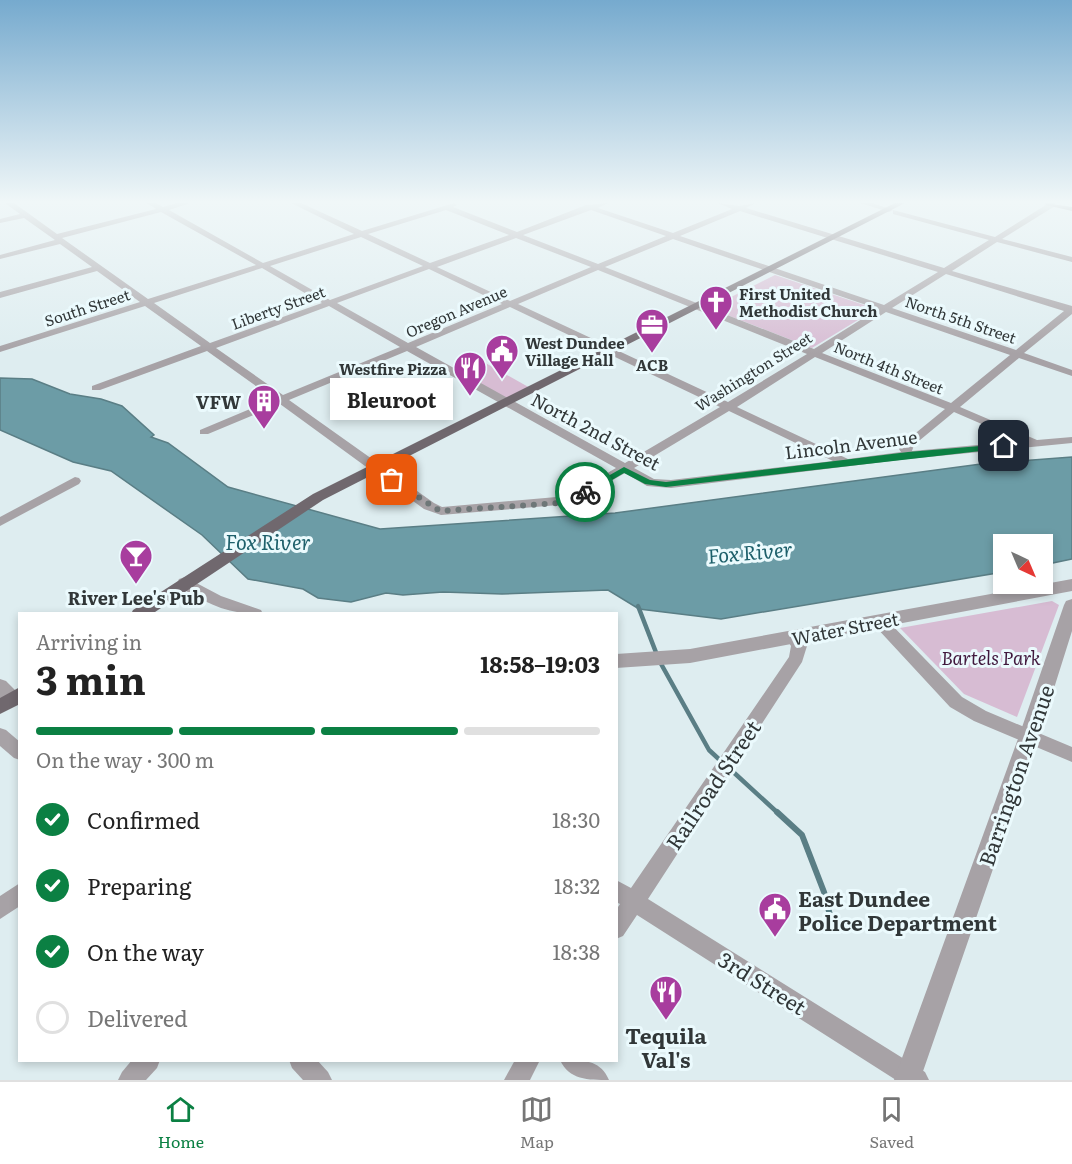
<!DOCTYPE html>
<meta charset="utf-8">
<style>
body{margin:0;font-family:Literata,serif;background:#f6f6f6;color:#222;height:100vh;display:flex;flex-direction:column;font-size:22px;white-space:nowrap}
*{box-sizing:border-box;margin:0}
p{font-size:20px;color:#767676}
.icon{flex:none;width:33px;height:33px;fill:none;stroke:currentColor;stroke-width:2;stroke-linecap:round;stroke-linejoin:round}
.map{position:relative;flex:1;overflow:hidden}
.panel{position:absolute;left:18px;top:612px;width:600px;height:450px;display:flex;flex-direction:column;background:#fff;border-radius:0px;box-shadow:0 3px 9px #0003}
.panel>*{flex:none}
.needle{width:39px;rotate:136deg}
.controls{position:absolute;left:993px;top:534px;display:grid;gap:12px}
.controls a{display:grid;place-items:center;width:60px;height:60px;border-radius:0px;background:#fff;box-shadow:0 3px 9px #0003;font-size:30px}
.pin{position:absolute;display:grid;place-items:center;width:51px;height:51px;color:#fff;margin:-26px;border-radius:12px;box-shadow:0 3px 9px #0006}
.courier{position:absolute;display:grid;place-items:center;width:60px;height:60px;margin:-30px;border:4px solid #0b8043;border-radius:50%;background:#fff;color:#222;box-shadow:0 2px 8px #0007}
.bubble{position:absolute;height:42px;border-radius:0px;background:#fff;box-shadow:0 3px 9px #0003;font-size:20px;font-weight:700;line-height:42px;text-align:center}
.overview em{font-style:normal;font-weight:700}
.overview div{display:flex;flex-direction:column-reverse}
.overview{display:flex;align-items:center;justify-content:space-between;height:102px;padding:0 18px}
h1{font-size:39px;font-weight:700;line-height:45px}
.bar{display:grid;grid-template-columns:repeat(4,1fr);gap:9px 6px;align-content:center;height:72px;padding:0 18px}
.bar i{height:8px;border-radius:4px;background:#e0e0e0}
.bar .current{background:#0b8043}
.bar p{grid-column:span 4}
ol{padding:0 18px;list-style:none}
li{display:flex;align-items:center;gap:18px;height:66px}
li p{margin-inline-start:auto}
li .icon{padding:6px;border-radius:50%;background:#0b8043;color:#fff;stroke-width:4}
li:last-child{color:#767676}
li i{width:33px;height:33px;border:3px solid #e0e0e0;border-radius:50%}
.tabs{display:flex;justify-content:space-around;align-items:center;height:84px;border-top:2px solid #e0e0e0;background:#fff;font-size:16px;color:#767676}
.tabs a{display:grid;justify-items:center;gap:3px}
.tabs .current{color:#0b8043}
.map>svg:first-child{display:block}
.green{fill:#d7bcd3}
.water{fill:#6c9ca6;stroke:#5a7e85;stroke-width:1.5}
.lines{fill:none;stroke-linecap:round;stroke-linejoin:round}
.stream-far1{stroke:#5a7e85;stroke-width:4.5}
.stream{stroke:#5a7e85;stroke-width:6}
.minor{fill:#a7a2a6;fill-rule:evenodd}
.tertiary{fill:#a7a2a6;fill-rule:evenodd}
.primary{fill:#70686e;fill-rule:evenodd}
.route{fill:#0b8043}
.done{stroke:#6e7778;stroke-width:6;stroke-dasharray:0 10.8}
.labels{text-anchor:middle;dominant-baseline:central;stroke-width:6;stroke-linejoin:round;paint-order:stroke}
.far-poi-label{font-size:15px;font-weight:bold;fill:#313738;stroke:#ebfafd;text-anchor:start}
.far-street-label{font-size:15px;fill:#313738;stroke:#ebfafd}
.poi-label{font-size:18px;font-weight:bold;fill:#313738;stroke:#ebfafd;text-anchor:end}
.street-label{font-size:18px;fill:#313738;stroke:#ebfafd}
.park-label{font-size:18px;font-style:italic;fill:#41183d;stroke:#ebfafd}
.water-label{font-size:20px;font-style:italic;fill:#1e606b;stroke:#ebfafd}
.near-street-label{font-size:21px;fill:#313738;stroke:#ebfafd}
.near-poi-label{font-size:21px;font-weight:bold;fill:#313738;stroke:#ebfafd;text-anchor:start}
</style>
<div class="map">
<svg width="1072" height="1080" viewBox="0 0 1072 1080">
<rect width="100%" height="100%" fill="#deedf0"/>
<g class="green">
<polygon points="775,275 876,309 812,348 709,308"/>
<polygon points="482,361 532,389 505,402 453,374"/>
<polygon points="1052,601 1059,605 1017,717 964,694 900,628"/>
</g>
<polygon class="water" points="0,378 32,379 70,394 101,399 122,406 154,435 151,437 168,443 228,487 380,529 615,513 981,464 1072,457 1072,559 1043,565 1042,544 1004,544 1003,572 721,619 639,609 608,590 502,594 443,592 403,595 386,593 351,602 318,598 303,589 248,579 202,535 111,471 73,462 0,430"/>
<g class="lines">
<g class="stream-far1">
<polyline points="638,606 657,655"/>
<polyline points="660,662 709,750 722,762"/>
<polyline points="730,769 779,814"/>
</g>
<polyline class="stream" points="777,812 802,835 824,892 832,923"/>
<g class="minor">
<path d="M 5,203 L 14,203 L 57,234 L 156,209 L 147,203 L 156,203 L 163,207 L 177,203 L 190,203 L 169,210 L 263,263 L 354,234 L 291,203 L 301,203 L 362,231 L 454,203 L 457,205 L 453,207 L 517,232 L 586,205 L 608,203 L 598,208 L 673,233 L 732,209 L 718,203 L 739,206 L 756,203 L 746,208 L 944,268 L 989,240 L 893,214 L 893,210 L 995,237 L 1049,203 L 1055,203 L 1055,206 L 1002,239 L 1072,257 L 1072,262 L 997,242 L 952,271 L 1072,306 L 1072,314 L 1024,353 L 1072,370 L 1072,376 L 1019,358 L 960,407 L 1037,440 L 1072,437 L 1072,443 L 908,459 L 671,488 L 647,486 L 625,473 L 571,504 L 441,515 L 424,509 L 280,404 L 208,434 L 200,434 L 200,430 L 274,399 L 207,351 L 100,390 L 92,390 L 92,386 L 201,346 L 145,306 L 0,352 L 0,346 L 140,302 L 97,271 L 0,298 L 0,292 L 92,267 L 60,244 L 0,259 L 0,255 L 55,240 L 24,218 L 0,223 L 0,219 L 20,214 ZM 446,210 L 509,235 L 430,263 L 368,234 ZM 591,210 L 666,236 L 598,264 L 523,235 ZM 740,211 L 938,272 L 884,305 L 680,236 ZM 161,212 L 256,265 L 148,299 L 62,238 ZM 361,237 L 423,266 L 330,300 L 270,266 ZM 516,238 L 591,267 L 510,301 L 437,267 ZM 673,239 L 878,309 L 814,349 L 605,267 ZM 262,268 L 322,303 L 210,343 L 154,303 ZM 429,269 L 502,304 L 408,343 L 337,303 ZM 598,270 L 807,354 L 728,402 L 518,304 ZM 946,274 L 1064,311 L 1016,350 L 892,308 ZM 329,306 L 400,347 L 283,395 L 216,348 ZM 510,307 L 720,407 L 625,463 L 416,347 ZM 886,312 L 1010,355 L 951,403 L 822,353 ZM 407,351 L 616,468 L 568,496 L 442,507 L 434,503 L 289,400 ZM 815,357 L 945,409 L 906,441 L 899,449 L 901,452 L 848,459 L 737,407 ZM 729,411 L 833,461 L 671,480 L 654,479 L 634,468 ZM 954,412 L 1021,441 L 912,451 L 914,445 Z"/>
<polygon points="860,203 872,203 893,210 889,212"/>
<polygon points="75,477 79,478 81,481 79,484 0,526 0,517"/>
<polygon points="880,617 885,618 962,697 986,711 1072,747 1072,762 974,721 950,707 875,626 872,622 875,618"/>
<polygon points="794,632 799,634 807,646 802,662 648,899 925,1072 929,1080 896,1080 637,915 623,936 616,939 616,910 620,904 616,902 616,880 631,888 789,657 791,646 786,638 789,634"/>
<polygon points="0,728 6,730 20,742 20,760 14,758 0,746"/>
<polygon points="20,883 20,906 0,919 0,896"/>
<polygon points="132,1060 160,1060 157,1068 146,1080 118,1080 122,1072"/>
<polygon points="289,1060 317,1060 328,1072 332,1080 303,1080 292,1068"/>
<polygon points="515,1060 540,1060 530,1080 504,1080"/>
<path d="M 560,1060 C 580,1060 600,1058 609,1080 C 588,1080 569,1080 560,1060 Z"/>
</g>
<g class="tertiary">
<path d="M 185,577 L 221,596 L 261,610 L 263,614 C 226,614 211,605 179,587 L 177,583 L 179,579 Z"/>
<polygon points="1072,579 1072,591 690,663 616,668 616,654 690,649"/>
<polygon points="1072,599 1072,631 1039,736 920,1080 894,1080 1019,736 1064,605 1066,601"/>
<path d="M 0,679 L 6,681 L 19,694 L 19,704 C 10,707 7,704 0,698 Z"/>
</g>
<g class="primary">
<polygon points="895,203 905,203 323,500 152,614 131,614 133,610 313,494"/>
<polygon points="1045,203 1072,207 1072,211 1046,205"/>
<polygon points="20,687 20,704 0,714 0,698"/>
</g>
</g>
<linearGradient id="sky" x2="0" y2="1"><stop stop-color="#76aace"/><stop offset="0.57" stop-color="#f0f7f8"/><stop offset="1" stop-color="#f0f7f8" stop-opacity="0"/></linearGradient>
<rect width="1072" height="354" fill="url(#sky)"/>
<polygon class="route" points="1004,444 1007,448 666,487 645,484 624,473 588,494 580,492 624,467 650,480 666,482 908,452"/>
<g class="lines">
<polyline class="done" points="392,480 440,511 560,503 585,492"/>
</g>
<defs>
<g id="church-pin" transform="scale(1.725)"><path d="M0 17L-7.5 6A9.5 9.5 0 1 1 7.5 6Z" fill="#a83d9e" stroke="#ebfafd"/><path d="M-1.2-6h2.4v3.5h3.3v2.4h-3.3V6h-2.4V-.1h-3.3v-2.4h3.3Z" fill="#fff"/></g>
<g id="office-pin" transform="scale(1.725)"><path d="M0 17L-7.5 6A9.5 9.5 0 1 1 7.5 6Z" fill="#a83d9e" stroke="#ebfafd"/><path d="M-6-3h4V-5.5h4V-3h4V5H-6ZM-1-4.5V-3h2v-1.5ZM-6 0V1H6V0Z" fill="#fff"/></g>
<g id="civic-pin" transform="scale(1.725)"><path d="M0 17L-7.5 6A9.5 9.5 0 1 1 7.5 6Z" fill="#a83d9e" stroke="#ebfafd"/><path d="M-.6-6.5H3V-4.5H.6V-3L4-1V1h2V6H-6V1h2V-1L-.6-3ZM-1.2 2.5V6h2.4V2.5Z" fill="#fff"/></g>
<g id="restaurant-pin" transform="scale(1.725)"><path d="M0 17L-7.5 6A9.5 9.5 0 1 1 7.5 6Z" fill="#a83d9e" stroke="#ebfafd"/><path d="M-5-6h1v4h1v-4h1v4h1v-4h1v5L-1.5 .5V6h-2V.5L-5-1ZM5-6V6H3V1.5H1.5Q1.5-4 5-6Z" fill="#fff"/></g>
<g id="building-pin" transform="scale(1.725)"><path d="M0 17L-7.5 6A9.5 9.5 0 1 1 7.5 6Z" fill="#a83d9e" stroke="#ebfafd"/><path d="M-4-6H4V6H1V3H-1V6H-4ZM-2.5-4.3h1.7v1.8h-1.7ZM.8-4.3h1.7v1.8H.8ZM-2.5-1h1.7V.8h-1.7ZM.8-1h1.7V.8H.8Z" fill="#fff"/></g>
<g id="bar-pin" transform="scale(1.725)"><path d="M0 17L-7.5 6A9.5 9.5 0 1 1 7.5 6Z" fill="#a83d9e" stroke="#ebfafd"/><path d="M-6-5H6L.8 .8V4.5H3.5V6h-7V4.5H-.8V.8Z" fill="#fff"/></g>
</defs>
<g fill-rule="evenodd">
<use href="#church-pin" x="716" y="302"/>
<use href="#office-pin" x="652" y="325"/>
<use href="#civic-pin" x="502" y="351"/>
<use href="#restaurant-pin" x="470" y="368"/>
<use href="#building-pin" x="264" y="401"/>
<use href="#bar-pin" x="136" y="556"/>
<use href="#civic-pin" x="775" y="909"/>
<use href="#restaurant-pin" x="666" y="992"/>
</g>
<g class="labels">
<g class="far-poi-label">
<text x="739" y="293">First United<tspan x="739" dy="17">Methodist Church</tspan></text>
<text x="525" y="342">West Dundee<tspan x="525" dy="17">Village Hall</tspan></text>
<text x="652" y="364" text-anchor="middle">ACB</text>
<text x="447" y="368" text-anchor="end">Westfire Pizza</text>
</g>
<g class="far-street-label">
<text transform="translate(87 307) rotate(-18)">South Street</text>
<text transform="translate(278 307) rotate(-20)">Liberty Street</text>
<text transform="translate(456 311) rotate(-23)">Oregon Avenue</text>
<text transform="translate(961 319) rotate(19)">North 5th Street</text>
<text transform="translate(889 367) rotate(22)">North 4th Street</text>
<text transform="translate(753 371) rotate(-32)">Washington Street</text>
</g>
<g class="poi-label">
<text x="241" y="401">VFW</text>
<text x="136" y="597" text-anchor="middle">River Lee's Pub</text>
</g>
<g class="street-label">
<text transform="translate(596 431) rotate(28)">North 2nd Street</text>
<text transform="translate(851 444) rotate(-7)">Lincoln Avenue</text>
<text transform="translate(845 628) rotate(-11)">Water Street</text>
</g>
<g class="park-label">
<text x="991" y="657">Bartels Park</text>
</g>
<g class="water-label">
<text x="268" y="541">Fox River</text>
<text transform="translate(750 551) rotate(-5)">Fox River</text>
</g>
<g class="near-street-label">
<text transform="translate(1015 775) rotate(-71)">Barrington Avenue</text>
<text transform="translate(712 784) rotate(-56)">Railroad Street</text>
<text transform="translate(763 982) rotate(32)">3rd Street</text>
</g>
<g class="near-poi-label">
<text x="798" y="897">East Dundee<tspan x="798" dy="24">Police Department</tspan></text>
<text x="666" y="1034" text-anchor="middle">Tequila<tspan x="666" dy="24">Val's</tspan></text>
</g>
</g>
</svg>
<div class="controls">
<a><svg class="needle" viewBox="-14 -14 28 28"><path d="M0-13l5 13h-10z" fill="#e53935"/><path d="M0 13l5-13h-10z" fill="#767676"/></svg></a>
</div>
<div class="pin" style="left:392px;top:480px;background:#ea580c"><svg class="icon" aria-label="bag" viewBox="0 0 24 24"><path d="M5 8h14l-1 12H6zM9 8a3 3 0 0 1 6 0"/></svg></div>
<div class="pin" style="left:1004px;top:446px;background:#1f2937"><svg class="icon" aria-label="home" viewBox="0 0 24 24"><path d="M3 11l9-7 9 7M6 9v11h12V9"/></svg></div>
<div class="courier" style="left:585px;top:492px"><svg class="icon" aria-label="bike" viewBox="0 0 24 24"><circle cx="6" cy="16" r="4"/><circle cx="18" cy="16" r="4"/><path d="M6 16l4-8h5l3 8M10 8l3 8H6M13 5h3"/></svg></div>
<div class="bubble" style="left:330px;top:378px;width:123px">Bleuroot</div>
<section class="panel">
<div class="overview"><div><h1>3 min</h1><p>Arriving in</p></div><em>18:58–19:03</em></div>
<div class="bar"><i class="current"></i><i class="current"></i><i class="current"></i><i></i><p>On the way · 300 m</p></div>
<ol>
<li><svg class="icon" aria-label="check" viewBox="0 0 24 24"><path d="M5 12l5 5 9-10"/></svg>Confirmed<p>18:30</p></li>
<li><svg class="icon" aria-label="check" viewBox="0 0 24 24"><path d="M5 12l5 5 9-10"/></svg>Preparing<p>18:32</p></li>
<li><svg class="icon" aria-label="check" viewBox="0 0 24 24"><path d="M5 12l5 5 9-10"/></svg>On the way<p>18:38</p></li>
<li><i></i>Delivered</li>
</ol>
</section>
</div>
<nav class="tabs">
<a class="current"><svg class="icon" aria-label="home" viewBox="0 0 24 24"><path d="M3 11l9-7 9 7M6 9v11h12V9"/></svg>Home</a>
<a><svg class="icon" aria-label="map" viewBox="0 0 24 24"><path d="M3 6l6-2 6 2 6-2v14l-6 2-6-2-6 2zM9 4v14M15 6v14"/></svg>Map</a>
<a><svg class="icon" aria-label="saved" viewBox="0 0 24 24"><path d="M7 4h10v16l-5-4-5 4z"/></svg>Saved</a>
</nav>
